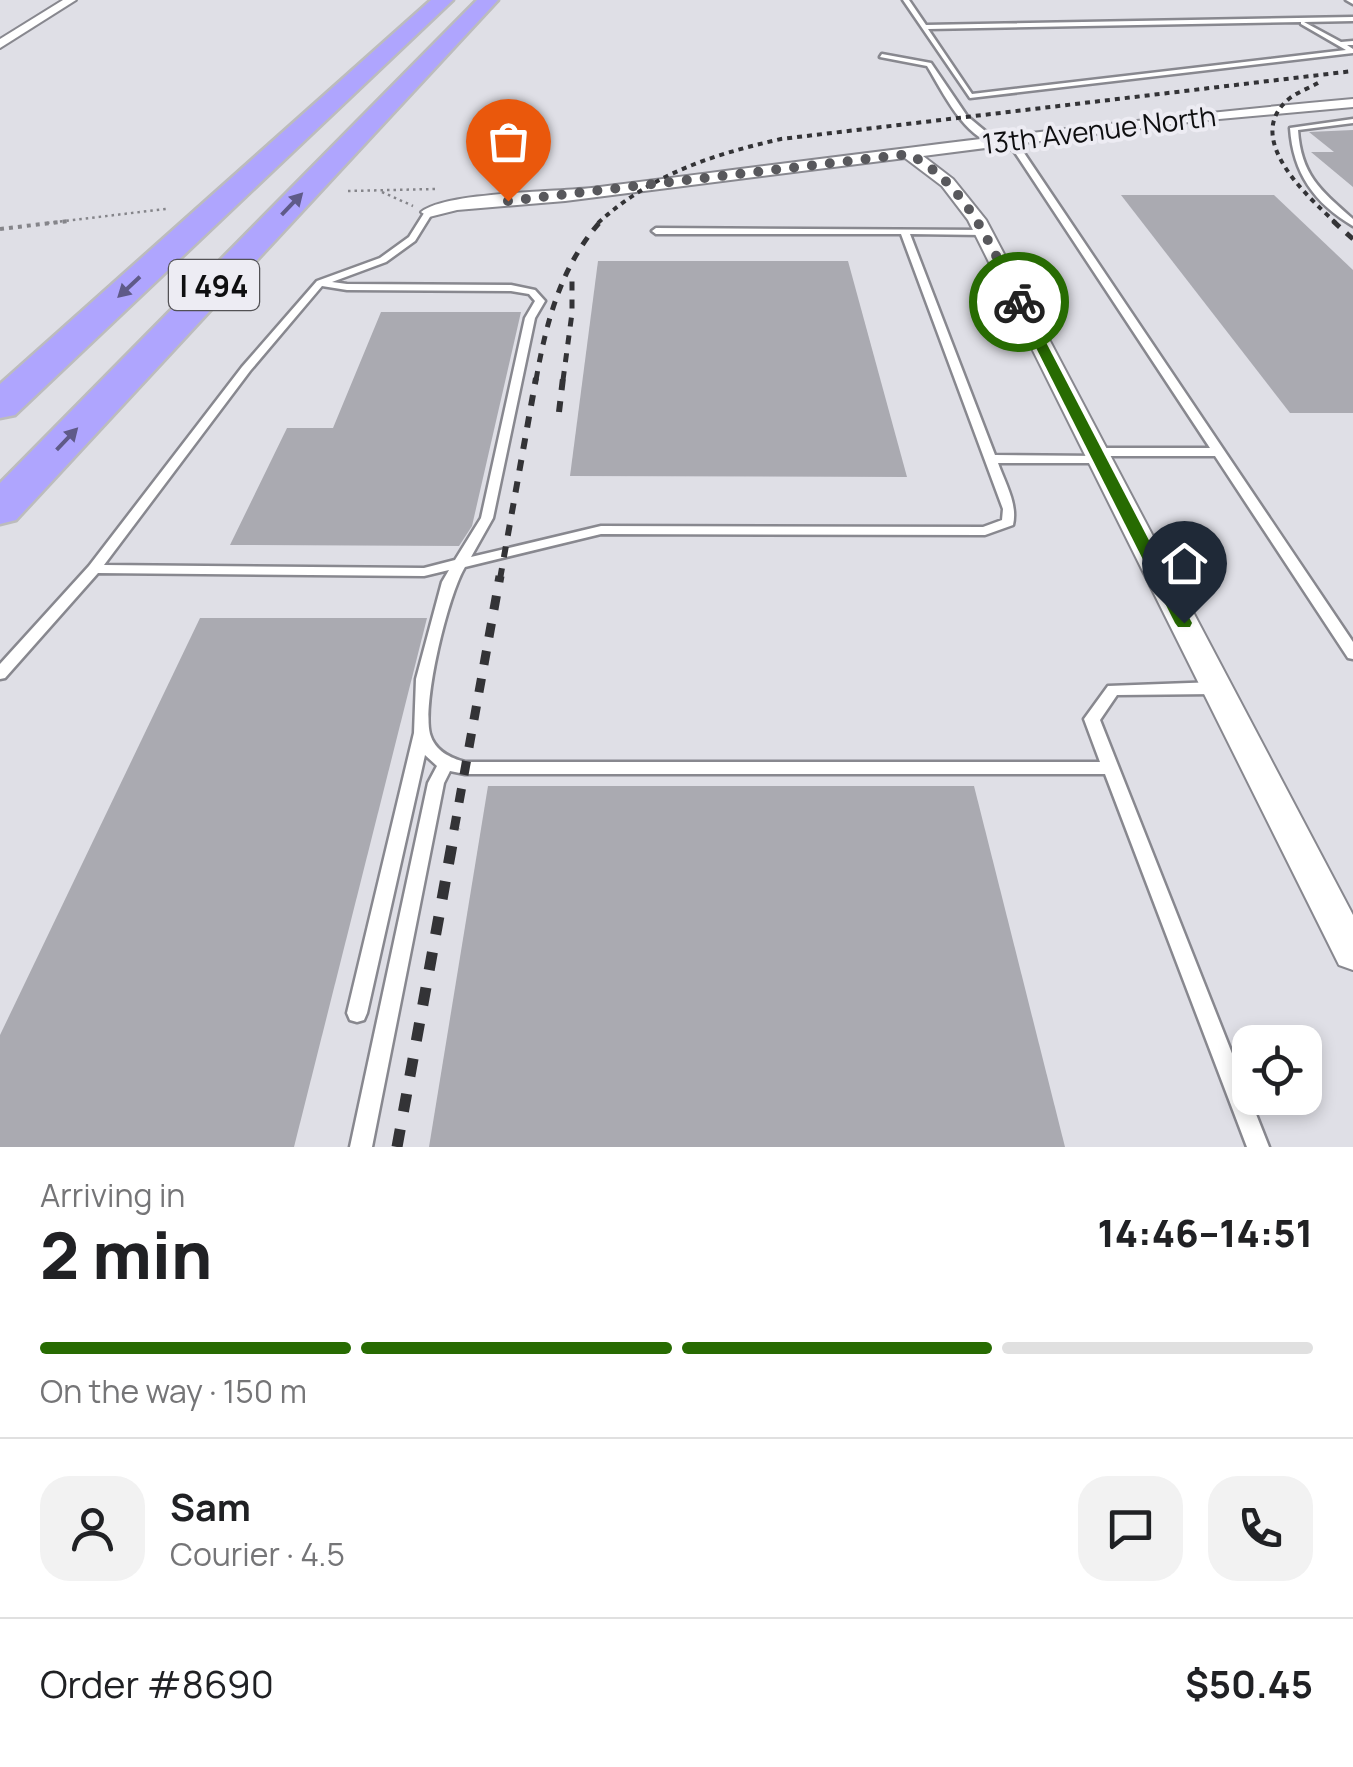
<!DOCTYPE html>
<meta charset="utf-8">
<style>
body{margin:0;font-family:Manrope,sans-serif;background:#f2f2f2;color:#202124;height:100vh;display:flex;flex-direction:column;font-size:38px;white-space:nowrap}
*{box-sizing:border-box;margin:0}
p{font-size:32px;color:#757577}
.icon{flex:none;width:55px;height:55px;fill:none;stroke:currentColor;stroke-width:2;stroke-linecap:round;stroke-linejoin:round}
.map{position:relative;height:1147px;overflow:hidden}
.panel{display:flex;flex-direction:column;background:#fff;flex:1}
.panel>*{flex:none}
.controls{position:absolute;left:1232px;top:1025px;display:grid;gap:20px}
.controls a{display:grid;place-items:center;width:90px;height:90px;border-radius:20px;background:#fff;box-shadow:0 5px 15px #0003;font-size:50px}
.pin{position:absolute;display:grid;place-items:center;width:85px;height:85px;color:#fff;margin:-102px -42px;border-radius:50% 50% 50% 0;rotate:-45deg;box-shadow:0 0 10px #0007}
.pin .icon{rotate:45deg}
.courier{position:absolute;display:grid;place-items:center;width:100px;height:100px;margin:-50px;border:8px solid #276b02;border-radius:50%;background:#fff;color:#222;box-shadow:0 2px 12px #0007}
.head em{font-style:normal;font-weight:800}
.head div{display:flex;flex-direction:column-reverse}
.head{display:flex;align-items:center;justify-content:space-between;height:170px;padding:0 40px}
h1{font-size:65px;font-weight:800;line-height:75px}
.bar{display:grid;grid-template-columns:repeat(4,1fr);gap:15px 10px;align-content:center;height:120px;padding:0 40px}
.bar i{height:12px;border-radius:8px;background:#e0e0e0}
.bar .active{background:#276b02}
.bar p{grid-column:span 4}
.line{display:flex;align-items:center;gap:25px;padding:0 40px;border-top:2px solid #e0e0e0}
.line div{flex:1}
.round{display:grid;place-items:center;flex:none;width:105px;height:105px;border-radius:30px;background:#f2f2f2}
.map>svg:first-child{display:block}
.building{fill:#aaaab1}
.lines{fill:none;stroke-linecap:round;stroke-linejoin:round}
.lane-casing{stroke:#88888f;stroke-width:5}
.street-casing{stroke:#88888f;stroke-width:4}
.highway-casing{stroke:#bcbcbc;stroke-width:5}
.path-far1{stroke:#85858a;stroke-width:2.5;stroke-dasharray:2.5 4;stroke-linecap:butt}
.path{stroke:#85858a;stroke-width:4;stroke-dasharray:4 5;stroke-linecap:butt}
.lane{fill:#fff;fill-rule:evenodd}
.street{fill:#fff;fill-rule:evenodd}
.highway{fill:#afa5fe;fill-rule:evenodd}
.rail-far4{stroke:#333336;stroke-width:4;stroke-dasharray:5 5;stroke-linecap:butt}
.rail-far3{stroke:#333336;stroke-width:5;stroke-dasharray:9 9;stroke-linecap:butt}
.rail-far2{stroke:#333336;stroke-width:6;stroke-dasharray:11 11;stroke-linecap:butt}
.rail-far1{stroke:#333336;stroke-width:9;stroke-dasharray:14 14;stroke-linecap:butt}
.rail{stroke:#333336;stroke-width:11;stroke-dasharray:18 18;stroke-linecap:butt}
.oneway{fill:#5f5a88}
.route{fill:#276b02}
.done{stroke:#58585c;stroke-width:10;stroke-dasharray:0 18}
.labels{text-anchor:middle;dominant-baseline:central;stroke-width:8;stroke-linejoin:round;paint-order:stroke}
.far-street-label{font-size:28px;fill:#0f0f11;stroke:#edecf3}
.shield{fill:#edecf3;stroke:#525155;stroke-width:2.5}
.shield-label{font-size:30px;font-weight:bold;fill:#0f0f11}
</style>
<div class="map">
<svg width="1353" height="1147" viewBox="0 0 1353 1147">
<rect width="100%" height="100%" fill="#dfdfe6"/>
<g class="building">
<polygon points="1353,130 1353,187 1311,152 1334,152 1309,132"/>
<polygon points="1121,195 1274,195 1353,270 1353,413 1290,413"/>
<polygon points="598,261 848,261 907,477 570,476"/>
<polygon points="381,312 521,312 472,526 459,546 230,545 287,428 333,428"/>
<polygon points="200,618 427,618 294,1147 0,1147 0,1035"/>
<polygon points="488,786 974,786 1065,1147 429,1147"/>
</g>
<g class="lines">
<g class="lane-casing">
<g id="lane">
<path d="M 903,0 L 909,0 L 926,25 L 1353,17 L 1353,21 L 1304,22 L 1341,42 L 1353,41 L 1353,45 L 1347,45 L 1353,49 L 1353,53 L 970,98 ZM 1301,22 L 1301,24 L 1346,50 L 972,94 L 928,29 Z"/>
<polygon points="1346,0 1353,0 1353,4"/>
<path d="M 882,54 L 931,63 L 967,116 L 997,141 L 997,145 C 964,138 943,92 927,66 L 880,57 Z"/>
<path d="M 1353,119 L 1353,123 L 1298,130 C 1301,175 1320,190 1353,219 L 1353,226 C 1314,203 1293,173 1290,128 Z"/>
<polygon points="1003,139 1009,139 1020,147 1353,642 1353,659 1348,658 1215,456 1096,456 1090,452 1096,448 1210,448 1014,151 1003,143"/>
<path d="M 429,209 L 433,212 L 415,241 L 386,262 L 332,282 L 347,284 L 511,285 L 535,290 L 545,301 L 535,318 L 493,518 L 471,557 L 601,526 L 983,527 L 1002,520 L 1003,509 L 901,234 L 656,234 L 652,231 L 656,228 L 986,230 L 986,234 L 983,235 L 910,234 L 995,455 L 1100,456 L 1106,460 L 1104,463 L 998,463 C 1005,483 1018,504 1013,525 L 985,535 L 601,534 L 465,567 C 448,595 422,702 430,734 C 435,751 450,758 465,762 L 1100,762 L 1084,719 L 1108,686 L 1216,682 L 1221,684 L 1224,688 L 1221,692 L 1216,694 L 1117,695 L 1100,720 L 1269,1147 L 1247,1147 L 1105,774 L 465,774 L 450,771 L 444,783 L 372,1147 L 350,1147 L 428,783 L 437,766 L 425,755 L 367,1013 L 364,1020 L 357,1022 L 350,1020 L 347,1013 L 414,733 L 416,679 L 442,582 L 449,570 L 424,576 L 98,573 L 5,678 L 0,679 L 0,664 L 89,566 L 242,367 L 317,281 L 380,258 L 409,237 L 426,210 ZM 322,286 L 347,290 L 511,291 L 529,294 L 535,301 L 525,318 L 481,518 L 455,560 L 424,568 L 104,565 L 250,371 Z"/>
</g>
</g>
<g class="street-casing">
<g id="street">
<polygon points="63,0 76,0 0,48 0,39"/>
<path d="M 1353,99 L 1353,107 L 1197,121 L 923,156 L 953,179 L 986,220 L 1353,915 L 1353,970 L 1339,965 L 968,220 L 942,186 L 905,158 L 565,201 L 457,210 L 429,217 L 421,212 C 446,192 554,192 592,188 C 845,156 1098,122 1353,99 Z"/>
</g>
</g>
<g class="highway-casing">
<g id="highway">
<polygon points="431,0 453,0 15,415 0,418 0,384"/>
<polygon points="477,0 498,0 16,520 0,524 0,483"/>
</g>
</g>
<g class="path-far1">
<polyline points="348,191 435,189"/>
<polyline points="382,192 413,206"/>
<polyline points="47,223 166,209"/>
</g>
<polyline class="path" points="0,229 68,221"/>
<use href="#lane" class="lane"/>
<use href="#street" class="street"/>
<use href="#highway" class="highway"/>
<g class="rail-far4">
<path d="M 1318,83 C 1309,88 1298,92 1290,98 C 1241,137 1307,196 1336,223"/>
<path d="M 598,223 C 652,174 711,155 781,139 L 1353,71"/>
</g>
<g class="rail-far3">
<polyline points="1333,221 1353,239"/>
<path d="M 536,380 C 546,323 561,265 601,221"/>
<polyline points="563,380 572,313 572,273"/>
</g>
<g class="rail-far2">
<polyline points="559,412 563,378"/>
<polyline points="500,579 536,378"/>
</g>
<polyline class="rail-far1" points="454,830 500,576"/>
<polyline class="rail" points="397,1147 455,828"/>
</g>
<defs><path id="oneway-solid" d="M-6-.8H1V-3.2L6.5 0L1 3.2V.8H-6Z" transform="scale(2.5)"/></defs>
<g class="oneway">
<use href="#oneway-solid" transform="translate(292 204) rotate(-46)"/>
<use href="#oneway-solid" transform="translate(129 287) rotate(137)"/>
<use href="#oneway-solid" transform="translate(67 439) rotate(-46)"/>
</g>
<polygon class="route" points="1019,299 1025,302 1192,623 1190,627 1178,627 1175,623 1013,302"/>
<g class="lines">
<path class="done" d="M 508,201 L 909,154 C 968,186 990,245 1019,302"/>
</g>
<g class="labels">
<g class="far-street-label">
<text transform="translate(1099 129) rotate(-7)">13th Avenue North</text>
</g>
<rect class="shield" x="169" y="260" width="90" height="50" rx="8"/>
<g class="shield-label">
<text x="214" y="285">I 494</text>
</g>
</g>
</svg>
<div class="controls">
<a><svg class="icon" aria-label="locate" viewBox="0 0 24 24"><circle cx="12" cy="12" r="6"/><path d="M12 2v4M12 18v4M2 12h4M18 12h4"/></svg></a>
</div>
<div class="pin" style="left:508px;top:201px;background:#ea580c"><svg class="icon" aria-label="bag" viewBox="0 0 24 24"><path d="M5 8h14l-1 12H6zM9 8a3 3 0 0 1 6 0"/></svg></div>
<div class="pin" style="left:1184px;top:623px;background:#1f2937"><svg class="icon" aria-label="home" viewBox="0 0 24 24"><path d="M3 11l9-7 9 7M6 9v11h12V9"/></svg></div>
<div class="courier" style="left:1019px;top:302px"><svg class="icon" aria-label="bike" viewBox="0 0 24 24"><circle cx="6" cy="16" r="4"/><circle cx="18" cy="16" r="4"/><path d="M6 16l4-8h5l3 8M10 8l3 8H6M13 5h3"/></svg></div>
</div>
<section class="panel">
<div class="head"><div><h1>2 min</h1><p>Arriving in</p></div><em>14:46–14:51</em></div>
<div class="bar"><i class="active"></i><i class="active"></i><i class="active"></i><i></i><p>On the way · 150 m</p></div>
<div class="line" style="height:180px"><a class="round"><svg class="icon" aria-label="person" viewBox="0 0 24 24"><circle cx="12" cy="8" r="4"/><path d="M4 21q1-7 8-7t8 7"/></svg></a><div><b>Sam</b><p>Courier · 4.5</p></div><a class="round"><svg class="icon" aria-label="chat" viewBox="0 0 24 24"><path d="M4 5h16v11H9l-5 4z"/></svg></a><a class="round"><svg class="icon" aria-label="phone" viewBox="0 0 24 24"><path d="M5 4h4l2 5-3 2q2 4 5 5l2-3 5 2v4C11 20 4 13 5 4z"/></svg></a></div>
<div class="line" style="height:130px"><div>Order #8690</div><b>$50.45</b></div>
</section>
